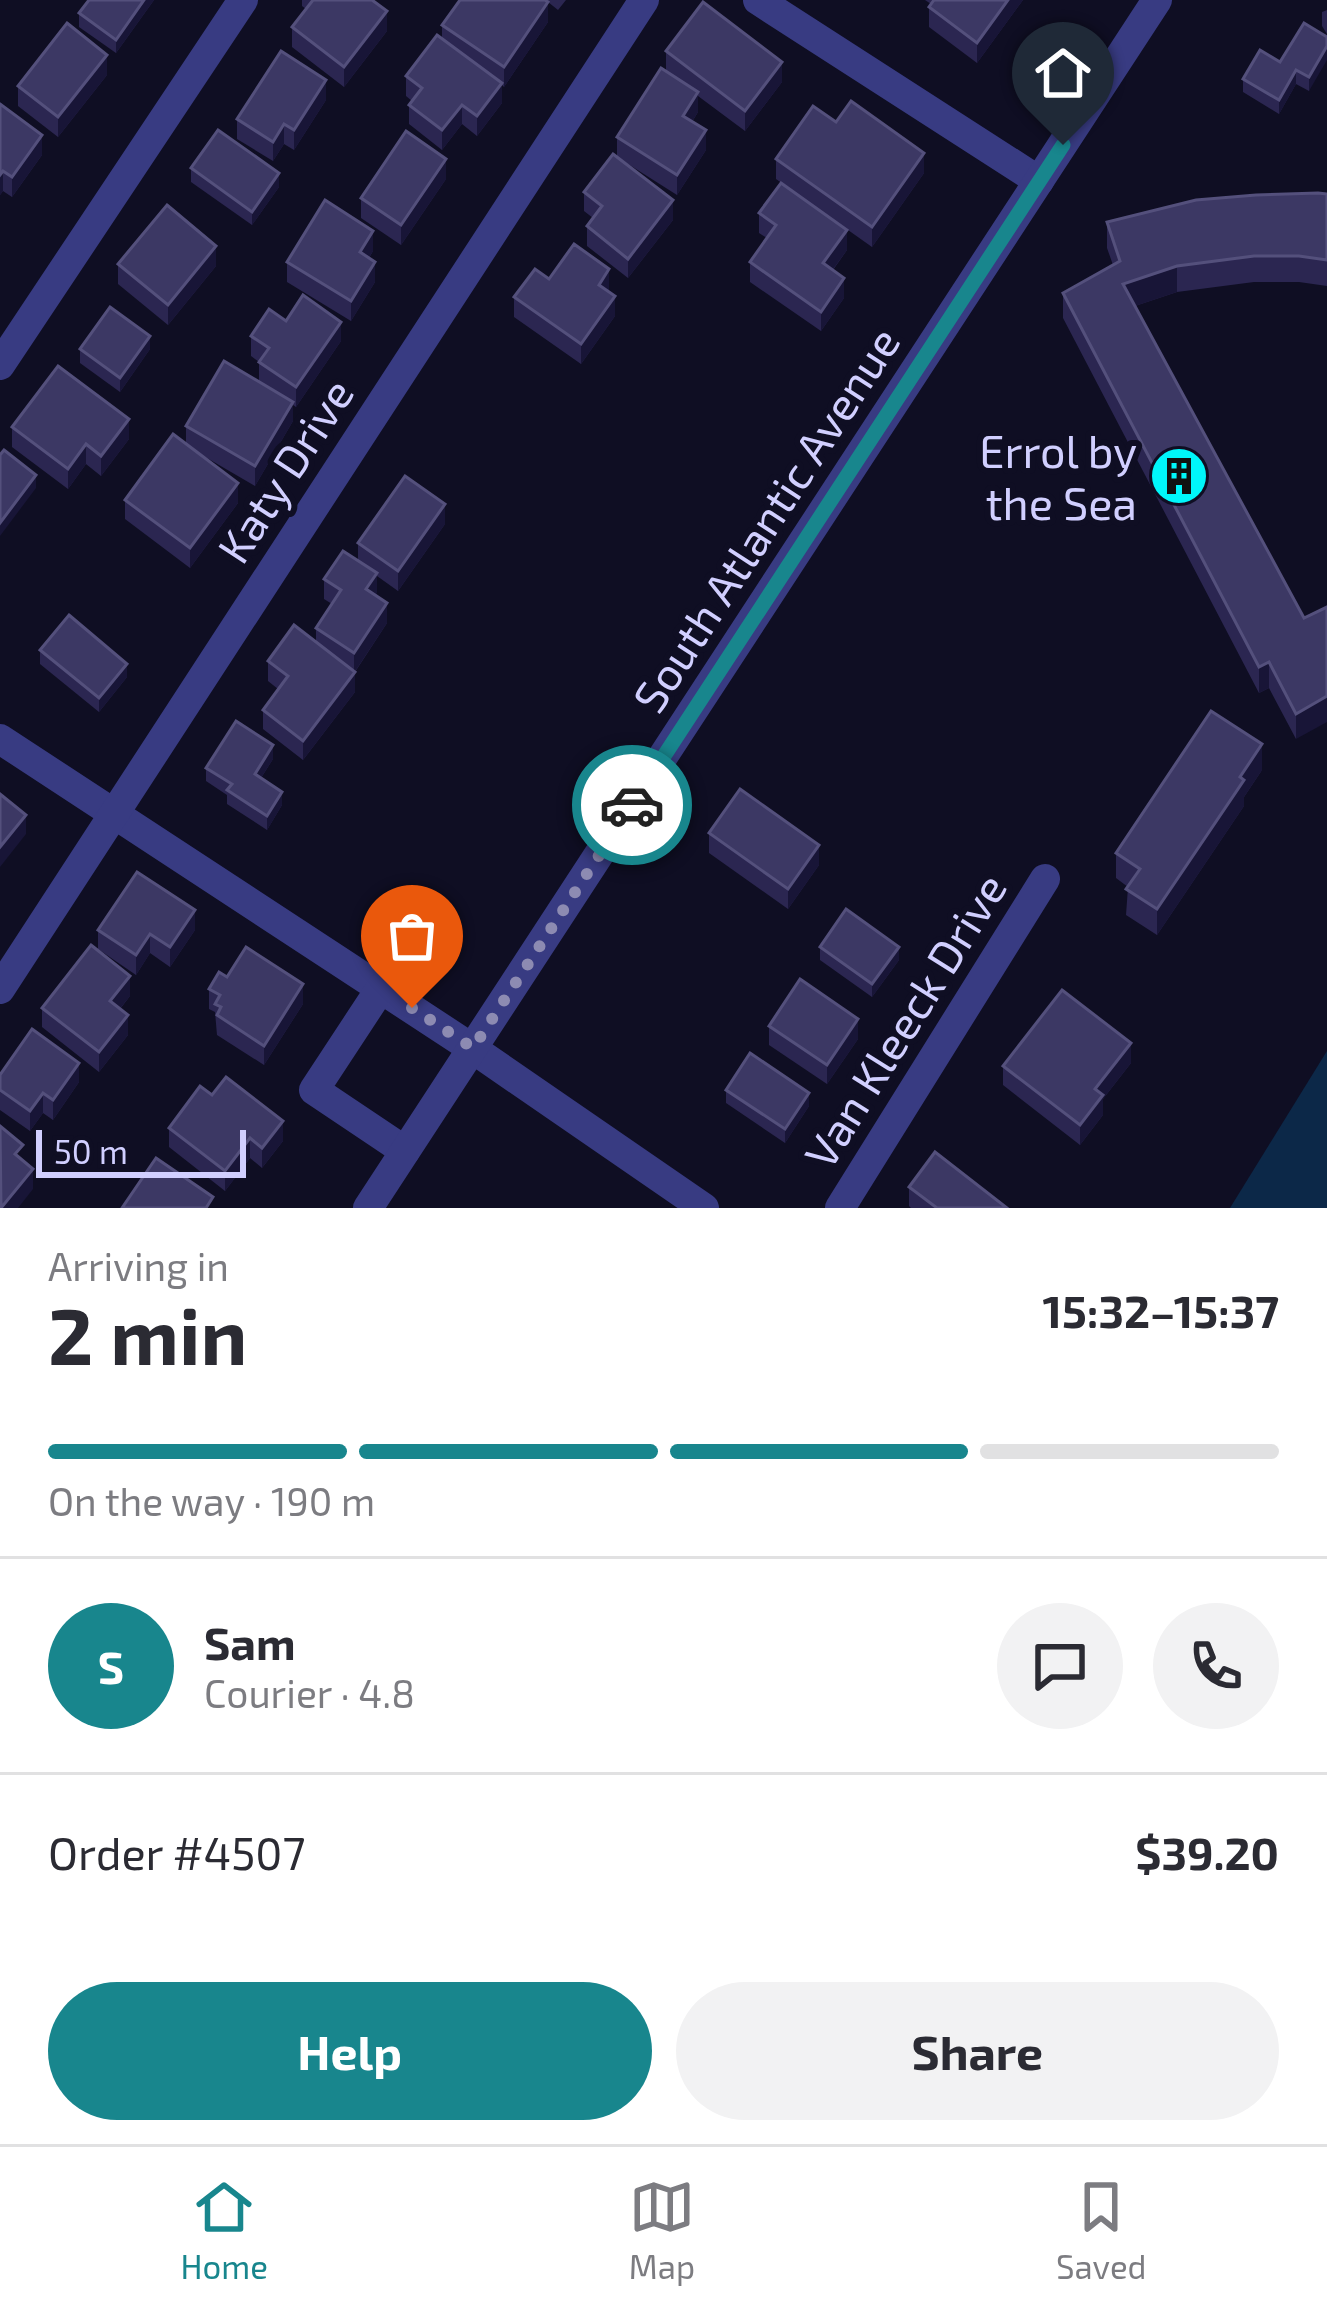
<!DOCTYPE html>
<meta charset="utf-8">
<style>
body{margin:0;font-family:"Exo 2",sans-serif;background:#f2f2f3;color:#2b2b33;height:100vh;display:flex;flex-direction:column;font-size:45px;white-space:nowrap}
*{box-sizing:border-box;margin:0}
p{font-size:39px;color:#7c7c81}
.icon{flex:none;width:66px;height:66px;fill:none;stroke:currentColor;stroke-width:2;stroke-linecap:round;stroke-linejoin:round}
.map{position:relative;height:1208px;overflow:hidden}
.details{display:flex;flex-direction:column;background:#fff;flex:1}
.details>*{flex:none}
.scale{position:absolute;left:36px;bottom:30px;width:210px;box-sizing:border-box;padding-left:12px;border:6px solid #d1cfff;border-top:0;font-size:33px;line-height:42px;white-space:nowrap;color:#d1cfff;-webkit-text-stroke:9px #0f0e23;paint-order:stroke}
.pin{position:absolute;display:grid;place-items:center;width:102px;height:102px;color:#fff;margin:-123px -51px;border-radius:50% 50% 50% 0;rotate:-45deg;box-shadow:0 0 12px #0007}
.pin .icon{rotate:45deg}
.courier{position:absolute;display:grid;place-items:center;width:120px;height:120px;margin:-60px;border:9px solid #18868d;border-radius:50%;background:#fff;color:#222;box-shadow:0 3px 15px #0007}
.summary em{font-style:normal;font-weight:700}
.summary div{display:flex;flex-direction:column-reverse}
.summary{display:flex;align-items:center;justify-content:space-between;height:204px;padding:0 48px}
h1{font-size:78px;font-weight:700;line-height:90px}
.bar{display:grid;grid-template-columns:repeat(4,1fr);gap:18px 12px;align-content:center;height:144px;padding:0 48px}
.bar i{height:15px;border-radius:9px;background:#e1e1e2}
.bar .current{background:#18868d}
.bar p{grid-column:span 4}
.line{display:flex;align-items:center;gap:30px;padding:0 48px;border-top:3px solid #e1e1e2}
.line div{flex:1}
.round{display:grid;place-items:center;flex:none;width:126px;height:126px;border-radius:63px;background:#f2f2f3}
.cta{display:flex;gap:24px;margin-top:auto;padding:24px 48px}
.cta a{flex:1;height:138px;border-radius:72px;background:#18868d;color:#fff;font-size:48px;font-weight:700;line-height:138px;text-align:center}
.cta a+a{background:#f2f2f3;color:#2b2b33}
.menu{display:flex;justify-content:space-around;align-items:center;height:168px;border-top:3px solid #e1e1e2;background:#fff;font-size:33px;color:#7c7c81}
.menu a{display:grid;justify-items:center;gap:6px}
.menu .current{color:#18868d}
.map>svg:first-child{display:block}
.water{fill:#0c2848}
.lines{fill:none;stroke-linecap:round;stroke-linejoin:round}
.minor{stroke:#383b82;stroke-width:30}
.wall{fill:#2b2651}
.shaded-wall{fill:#181537}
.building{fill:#3c3864;stroke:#54507c;stroke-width:3}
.done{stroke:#8d8bb2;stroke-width:12;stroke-dasharray:0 21.6}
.route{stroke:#18868d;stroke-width:15}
.labels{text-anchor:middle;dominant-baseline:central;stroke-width:12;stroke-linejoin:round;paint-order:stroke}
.poi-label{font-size:45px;fill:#d1cfff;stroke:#0f0e23;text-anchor:end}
.street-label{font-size:45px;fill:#d1cfff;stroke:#0f0e23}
</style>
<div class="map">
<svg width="1327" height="1208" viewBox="0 0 1327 1208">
<rect width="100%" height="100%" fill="#0f0e23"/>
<polygon class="water" points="1327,1051 1327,1208 1230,1208"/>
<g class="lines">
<g class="minor">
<polyline points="758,0 1039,181"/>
<polyline points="0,365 243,0"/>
<polyline points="0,739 473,1049 704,1208"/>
<polyline points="381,988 314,1090 405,1151"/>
<polyline points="0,989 644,0"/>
<polyline points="368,1208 1157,0"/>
<polyline points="840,1208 1045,879"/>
</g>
</g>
<g class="wall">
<polygon points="89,0 154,0 116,53 79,27 79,13"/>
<polygon points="302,0 373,0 387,31 344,87 292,47 292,27 306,9 302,6"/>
<polygon points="545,0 566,0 558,10 548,2 548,22 504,87 502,85 502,103 477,136 462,124 442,150 409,124 409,105 412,101 406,96 406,76 442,39 442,25"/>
<polygon points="925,0 1023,0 977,63 929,27 929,7 931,4"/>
<polygon points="1327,10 1327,34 1322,26 1322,12"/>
<polygon points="1327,37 1309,91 1296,84 1279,114 1243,92 1243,79 1280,62"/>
<polygon points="666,51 782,82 745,131 698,96 698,112 692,122 706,150 677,195 617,157 617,137 666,71"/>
<polygon points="107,75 58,137 18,106 18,86"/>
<polygon points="326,100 294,150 284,144 273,161 237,139 237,119"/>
<polygon points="0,104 42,155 12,197 3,191 0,195"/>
<polygon points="836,122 924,173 872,247 776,179 776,159"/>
<polygon points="191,168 279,187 252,225 191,182"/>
<polygon points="446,179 401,245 361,218 361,198"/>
<polygon points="584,192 673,220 628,278 587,246 587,226 593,218 584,211"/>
<polygon points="1327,194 1327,286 1299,282 1254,282 1177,292 1135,306 1304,618 1296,739 1269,688 1259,693 1063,318 1063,293 1113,265 1107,248 1107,222"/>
<polygon points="759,213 847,250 833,270 844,298 821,331 750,282 750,262 767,238 759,233"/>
<polygon points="373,251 369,258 375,282 351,321 287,282 287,262"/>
<polygon points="118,264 216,266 168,325 118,284"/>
<polygon points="549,279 609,289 608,291 615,316 581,364 514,317 514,297"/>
<polygon points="286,321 341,341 296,407 293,405 293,421 255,486 195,451 238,503 190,568 125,519 125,500 186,444 186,426 259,381 259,362 251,356 251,336"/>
<polygon points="80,349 150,349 120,392 80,363"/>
<polygon points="12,427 129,439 101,476 86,464 68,489 12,447"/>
<polygon points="445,524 398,591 377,576 375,595 387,623 355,672 355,692 303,760 263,729 263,710 278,689 268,681 268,661 316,642 316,628 332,604 324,599 324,579 358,561 358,543"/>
<polygon points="40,650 127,677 99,712 40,664"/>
<polygon points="273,759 261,778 282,805 267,830 227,804 227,795 206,781 206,768"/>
<polygon points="1262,770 1244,797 1244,806 1157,935 1126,915 1128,887 1116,878 1116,853"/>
<polygon points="709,833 819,865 788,909 709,853"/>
<polygon points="98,930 195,930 170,967 150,953 136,975 98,949"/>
<polygon points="379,942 418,956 409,970 379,948"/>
<polygon points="820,947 899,960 872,997 820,960"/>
<polygon points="227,977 303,1004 264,1065 217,1035 215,1012 209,1009 209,989"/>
<polygon points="130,996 120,1009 128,1035 99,1072 42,1027 42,1008"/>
<polygon points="769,1026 858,1039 827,1084 769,1045"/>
<polygon points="1131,1063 1103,1099 1103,1115 1080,1145 1003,1085 1003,1066"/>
<polygon points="0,1075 79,1082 53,1120 43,1113 30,1131 0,1110"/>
<polygon points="726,1090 809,1106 785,1143 726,1103"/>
<polygon points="212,1095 283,1141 262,1168 250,1158 225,1191 169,1147 169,1128"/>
<polygon points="909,1187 1007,1208 911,1208 909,1206"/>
</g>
<g class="shaded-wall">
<polygon points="144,0 154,0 116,53 116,40"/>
<polygon points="1008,0 1023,0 977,63 977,43"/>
<polygon points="548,2 548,22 504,87 504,67"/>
<polygon points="387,11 387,31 344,87 344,67"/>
<polygon points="1327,46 1327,60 1309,91 1309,77"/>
<polygon points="107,55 107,75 58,137 58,117"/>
<polygon points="782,62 782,82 745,131 745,111"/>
<polygon points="1296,70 1296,84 1279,114 1279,100"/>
<polygon points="326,80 326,100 294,150 294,130"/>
<polygon points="502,83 502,103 477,136 477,116"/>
<polygon points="698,92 698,112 683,136 683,116"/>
<polygon points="462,105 462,124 442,150 442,130"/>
<polygon points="284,124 284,144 273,161 273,142"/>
<polygon points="706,130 706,150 677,195 677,175"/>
<polygon points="42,135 42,155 12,197 12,177"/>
<polygon points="924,153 924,173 872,247 872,227"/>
<polygon points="446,159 446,179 401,245 401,225"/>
<polygon points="3,171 3,191 0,195 0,175"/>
<polygon points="279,173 279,187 252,225 252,212"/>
<polygon points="673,200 673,220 628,278 628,259"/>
<polygon points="847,230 847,250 823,283 823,263"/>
<polygon points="373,231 373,251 360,272 360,252"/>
<polygon points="216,246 216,266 168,325 168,305"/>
<polygon points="375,262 375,282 351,321 351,301"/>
<polygon points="1177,266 1177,292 1123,310 1123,284"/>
<polygon points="609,269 609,289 599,305 599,285"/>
<polygon points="844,278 844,298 821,331 821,312"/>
<polygon points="615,296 615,316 581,364 581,344"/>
<polygon points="341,322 341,341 296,407 296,387"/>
<polygon points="150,336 150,349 120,392 120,378"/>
<polygon points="293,402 293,421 255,486 255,466"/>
<polygon points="129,419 129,439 101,476 101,456"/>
<polygon points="86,444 86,464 68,489 68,469"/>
<polygon points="36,475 36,488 0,536 0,523"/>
<polygon points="238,483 238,503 190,568 190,548"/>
<polygon points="445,504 445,524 398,591 398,571"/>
<polygon points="377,573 377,593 366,609 366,589"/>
<polygon points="387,603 387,623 354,673 354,653"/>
<polygon points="1269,662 1269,688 1259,693 1259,667"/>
<polygon points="127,664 127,677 99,712 99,698"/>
<polygon points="355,672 355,692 303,760 303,741"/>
<polygon points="1327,696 1327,722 1296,739 1296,714"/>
<polygon points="1262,744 1262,770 1244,797 1244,806 1157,935 1157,909"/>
<polygon points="273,745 273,759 255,787 255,774"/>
<polygon points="282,792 282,805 267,830 267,816"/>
<polygon points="26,815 26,834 0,867 0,847"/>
<polygon points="819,845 819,865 788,909 788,889"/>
<polygon points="195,910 195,930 170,967 170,947"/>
<polygon points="150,934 150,953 136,975 136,955"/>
<polygon points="899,947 899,960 872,997 872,984"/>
<polygon points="418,949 418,956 409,970 409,963"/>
<polygon points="130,976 130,996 110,1021 110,1001"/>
<polygon points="303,984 303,1004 264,1065 264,1046"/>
<polygon points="128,1015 128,1035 99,1072 99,1052"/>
<polygon points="858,1019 858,1039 827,1084 827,1065"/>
<polygon points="1131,1043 1131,1063 1103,1099 1103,1115 1080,1145 1080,1125 1095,1089"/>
<polygon points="79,1063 79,1082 53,1120 53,1100"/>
<polygon points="43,1093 43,1113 30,1131 30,1111"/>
<polygon points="809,1093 809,1106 785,1143 785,1129"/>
<polygon points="283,1121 283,1141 262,1168 262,1148"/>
<polygon points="250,1138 250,1158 225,1191 225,1171"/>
<polygon points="33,1169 33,1189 18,1208 1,1208"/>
</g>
<g class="building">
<polygon points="89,0 144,0 116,40 79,13"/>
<polygon points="313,0 372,0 387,11 344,67 292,27"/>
<polygon points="460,0 545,0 548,2 504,67 442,25"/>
<polygon points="934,0 1008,0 977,43 929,7"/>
<polygon points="703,2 782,62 745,111 666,51"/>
<polygon points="67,23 107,55 58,117 18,86"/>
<polygon points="1304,23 1327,37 1327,46 1309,77 1296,70 1279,100 1243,79 1260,50 1280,62"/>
<polygon points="437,35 502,83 477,116 462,105 442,130 409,105 422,88 406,76"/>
<polygon points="281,51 326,80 294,130 284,124 273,142 237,119"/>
<polygon points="661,68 698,92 683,116 706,130 677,175 617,137"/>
<polygon points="851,101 924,153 872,227 776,159 813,106 836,122"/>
<polygon points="0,104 42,135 12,177 3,171 0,175"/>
<polygon points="218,130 279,173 252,212 191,168"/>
<polygon points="406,131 446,159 401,225 361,198"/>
<polygon points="613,154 673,200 628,259 587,226 602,206 584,192"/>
<polygon points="781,183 847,230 823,263 844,278 821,312 750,262 776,225 759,213"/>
<polygon points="1318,193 1327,194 1327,260 1299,256 1254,256 1177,266 1123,284 1304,618 1327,607 1327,696 1296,714 1269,662 1259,667 1063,293 1120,261 1107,222 1196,200 1256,195"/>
<polygon points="325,200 373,231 360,252 375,262 351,301 287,262"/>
<polygon points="167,205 216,246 168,305 118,264"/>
<polygon points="574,244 609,269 599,285 615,296 581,344 514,297 535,269 549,279"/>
<polygon points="303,295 341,322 296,387 259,362 269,348 251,336 269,309 286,321"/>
<polygon points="110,307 150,336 120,378 80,349"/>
<polygon points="224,361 293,402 255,466 186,426"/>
<polygon points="58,366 129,419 101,456 86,444 68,469 12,427"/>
<polygon points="173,434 238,483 190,548 125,500"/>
<polygon points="4,450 36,475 0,523 0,455"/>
<polygon points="405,476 445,504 398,571 358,543"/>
<polygon points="343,551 377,573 366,589 387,603 354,653 316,628 341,590 324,579"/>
<polygon points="69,615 127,664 99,698 40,650"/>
<polygon points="294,625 355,672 303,741 263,710 288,676 268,661"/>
<polygon points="1211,711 1262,744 1240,777 1244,780 1157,909 1126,889 1140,869 1116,853"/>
<polygon points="236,721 273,745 255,774 282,792 267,816 227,790 232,784 206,768"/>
<polygon points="740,789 819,845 788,889 709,833"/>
<polygon points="0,794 26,815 0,847"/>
<polygon points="137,872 195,910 170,947 150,934 136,955 98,930"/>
<polygon points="846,909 899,947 872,984 820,947"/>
<polygon points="388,928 418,949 409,963 379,942"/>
<polygon points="91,945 130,976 110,1001 128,1015 99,1052 42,1008"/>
<polygon points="246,947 303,984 264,1046 217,1015 221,1007 215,1004 220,995 209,989 219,972 227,977"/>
<polygon points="800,979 858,1019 827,1065 769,1026"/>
<polygon points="1062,990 1131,1043 1095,1089 1103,1095 1080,1125 1003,1066"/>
<polygon points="32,1029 79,1063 53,1100 43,1093 30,1111 0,1090 0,1075"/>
<polygon points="750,1053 809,1093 785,1129 726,1090"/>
<polygon points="226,1077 283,1121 262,1148 250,1138 225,1171 169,1128 200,1086 212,1095"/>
<polygon points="0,1126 23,1145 15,1154 33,1169 1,1208"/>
<polygon points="935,1152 1007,1208 937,1208 909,1187"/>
<polygon points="156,1158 213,1197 206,1208 122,1208"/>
</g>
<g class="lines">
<polyline class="done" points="412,1008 473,1048 632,805"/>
<polyline class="route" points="632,805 1063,145"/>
</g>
<defs>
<g id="building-disc" transform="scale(3)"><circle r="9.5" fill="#00f6fa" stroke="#0f0e23"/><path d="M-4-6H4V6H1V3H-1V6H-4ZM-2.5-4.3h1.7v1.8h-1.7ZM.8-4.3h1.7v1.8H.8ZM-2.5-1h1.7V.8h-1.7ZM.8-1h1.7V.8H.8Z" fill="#111"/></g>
</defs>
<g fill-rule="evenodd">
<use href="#building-disc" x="1179" y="476"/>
</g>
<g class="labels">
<g class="poi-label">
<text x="1137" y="450">Errol by<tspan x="1137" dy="52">the Sea</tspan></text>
</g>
<g class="street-label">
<text transform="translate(284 470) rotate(-57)">Katy Drive</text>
<text transform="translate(765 519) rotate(-57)">South Atlantic Avenue</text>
<text transform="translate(904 1020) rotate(-58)">Van Kleeck Drive</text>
</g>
</g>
</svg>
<div class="scale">50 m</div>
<div class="pin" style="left:412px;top:1008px;background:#ea580c"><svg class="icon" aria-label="bag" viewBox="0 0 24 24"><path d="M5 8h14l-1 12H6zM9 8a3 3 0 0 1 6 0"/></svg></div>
<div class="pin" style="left:1063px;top:145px;background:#1f2937"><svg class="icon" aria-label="home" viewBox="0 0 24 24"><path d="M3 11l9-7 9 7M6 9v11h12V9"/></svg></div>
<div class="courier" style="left:632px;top:805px"><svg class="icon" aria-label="car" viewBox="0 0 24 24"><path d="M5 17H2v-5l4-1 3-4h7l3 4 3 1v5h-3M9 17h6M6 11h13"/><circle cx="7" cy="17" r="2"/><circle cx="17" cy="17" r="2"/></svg></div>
</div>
<section class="details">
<div class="summary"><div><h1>2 min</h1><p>Arriving in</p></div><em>15:32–15:37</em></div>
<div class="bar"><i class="current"></i><i class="current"></i><i class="current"></i><i></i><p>On the way · 190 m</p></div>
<div class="line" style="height:216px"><b class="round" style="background:#18868d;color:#fff">S</b><div><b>Sam</b><p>Courier · 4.8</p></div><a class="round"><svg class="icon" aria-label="chat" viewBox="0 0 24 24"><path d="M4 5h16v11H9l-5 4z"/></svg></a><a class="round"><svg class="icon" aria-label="phone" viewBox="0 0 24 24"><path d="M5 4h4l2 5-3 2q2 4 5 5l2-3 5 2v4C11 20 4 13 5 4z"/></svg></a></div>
<div class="line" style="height:156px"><div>Order #4507</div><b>$39.20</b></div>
<div class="cta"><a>Help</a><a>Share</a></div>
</section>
<nav class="menu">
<a class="current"><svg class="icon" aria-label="home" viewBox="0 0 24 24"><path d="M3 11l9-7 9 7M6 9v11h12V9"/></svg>Home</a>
<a><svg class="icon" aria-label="map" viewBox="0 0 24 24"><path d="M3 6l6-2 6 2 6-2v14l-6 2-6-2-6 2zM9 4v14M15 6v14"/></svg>Map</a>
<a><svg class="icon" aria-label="saved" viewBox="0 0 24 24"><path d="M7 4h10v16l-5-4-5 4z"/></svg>Saved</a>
</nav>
